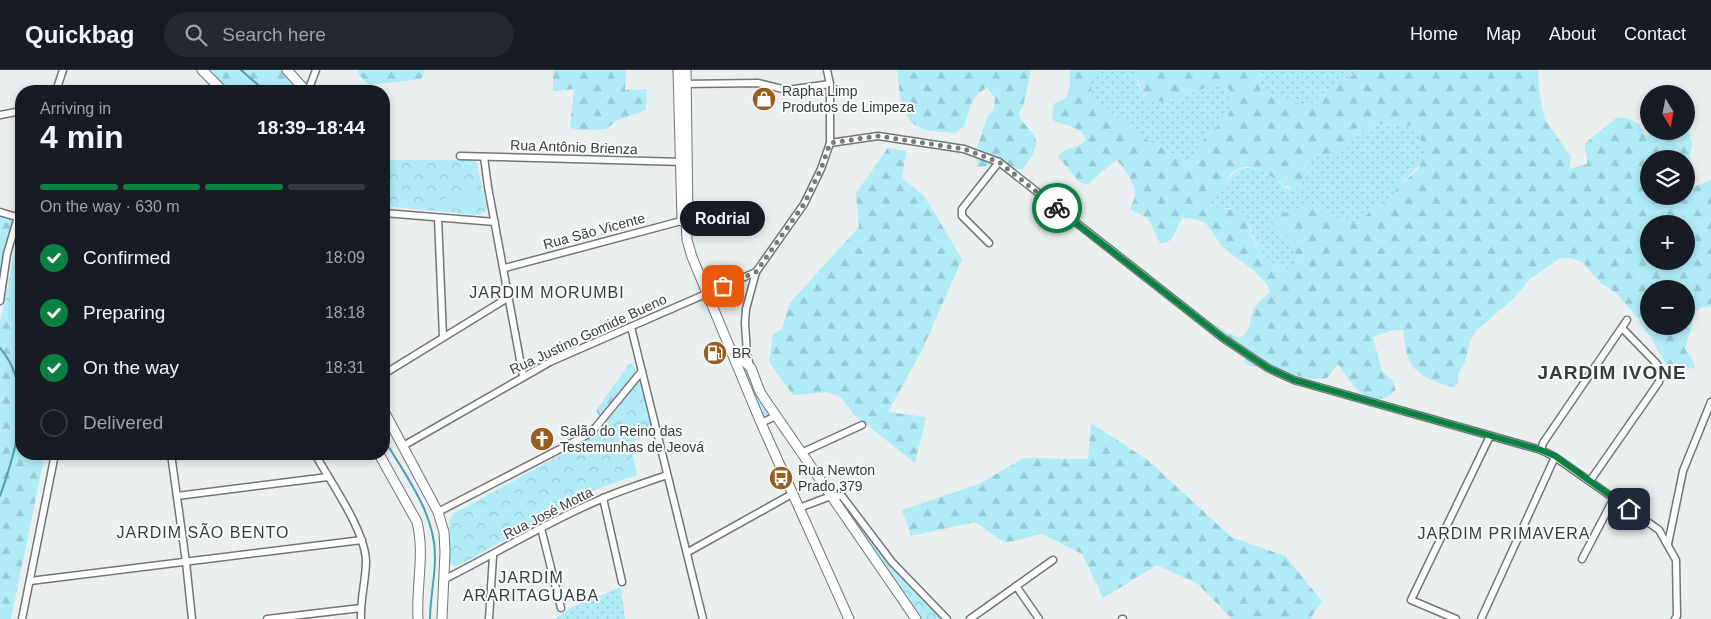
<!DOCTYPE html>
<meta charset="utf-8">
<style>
body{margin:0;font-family:Arial,sans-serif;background:#242831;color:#f1f3f6;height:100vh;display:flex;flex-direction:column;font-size:19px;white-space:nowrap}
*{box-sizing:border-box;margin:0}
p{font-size:16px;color:#9ea1a6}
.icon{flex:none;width:28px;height:28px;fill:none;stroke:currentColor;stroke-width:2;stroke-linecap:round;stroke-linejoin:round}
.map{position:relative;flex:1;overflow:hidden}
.drawer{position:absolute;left:15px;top:15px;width:375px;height:375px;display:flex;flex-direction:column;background:#171b24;border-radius:20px;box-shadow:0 2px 8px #0003}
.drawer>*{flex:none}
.needle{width:32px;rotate:170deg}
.tools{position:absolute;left:1640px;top:15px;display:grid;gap:10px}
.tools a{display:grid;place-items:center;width:55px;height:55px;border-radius:50%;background:#171b24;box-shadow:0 2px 8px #0003;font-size:25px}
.pin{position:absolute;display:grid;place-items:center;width:42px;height:42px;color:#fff;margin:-21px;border-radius:10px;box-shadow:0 2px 8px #0006}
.courier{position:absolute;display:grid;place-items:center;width:50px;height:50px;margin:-25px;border:4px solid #0b8043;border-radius:50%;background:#fff;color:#222;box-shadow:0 1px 6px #0007}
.bubble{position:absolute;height:35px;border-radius:18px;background:#171b24;box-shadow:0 2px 8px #0003;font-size:16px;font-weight:700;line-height:35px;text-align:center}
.head em{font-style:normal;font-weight:700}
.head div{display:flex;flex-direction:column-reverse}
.head{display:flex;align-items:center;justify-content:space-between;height:85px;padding:0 25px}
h1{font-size:32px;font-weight:700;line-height:38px}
.bar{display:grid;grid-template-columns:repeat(4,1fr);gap:8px 5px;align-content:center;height:60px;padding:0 25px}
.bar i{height:6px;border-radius:4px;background:#363941}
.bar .active{background:#0b8043}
.bar p{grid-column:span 4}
ol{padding:0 25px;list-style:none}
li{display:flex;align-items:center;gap:15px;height:55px}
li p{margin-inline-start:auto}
li .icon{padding:5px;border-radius:50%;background:#0b8043;color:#fff;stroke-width:4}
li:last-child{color:#9ea1a6}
li i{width:28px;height:28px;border:2px solid #363941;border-radius:50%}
header{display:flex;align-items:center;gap:30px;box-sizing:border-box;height:70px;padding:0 25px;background:#171b24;border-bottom:1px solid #363941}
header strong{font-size:24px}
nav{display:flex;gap:28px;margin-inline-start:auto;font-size:18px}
.search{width:350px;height:45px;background:#242831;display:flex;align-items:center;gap:12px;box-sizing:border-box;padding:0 18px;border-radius:28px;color:#9ea1a6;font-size:19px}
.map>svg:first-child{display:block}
.grass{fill:url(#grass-dots)}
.forest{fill:url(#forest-firs);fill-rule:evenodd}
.park{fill:url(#park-crowns)}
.pitch{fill:#b0ebf6}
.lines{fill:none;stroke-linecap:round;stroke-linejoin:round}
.stream{stroke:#50a0af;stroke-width:2}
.minor-casing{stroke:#727677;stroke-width:9}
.tertiary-casing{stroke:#727677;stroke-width:11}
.secondary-casing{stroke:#727677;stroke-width:11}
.minor{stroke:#fff;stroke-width:6}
.tertiary{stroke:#fff;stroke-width:9}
.secondary{stroke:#fff;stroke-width:9}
.done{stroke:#787b7c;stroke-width:5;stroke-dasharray:0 9}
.route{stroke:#0b8043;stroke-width:6}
.labels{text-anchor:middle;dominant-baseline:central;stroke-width:4;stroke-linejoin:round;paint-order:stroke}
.poi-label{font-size:14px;fill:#3b3d3d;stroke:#f8fcfd;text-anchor:start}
.street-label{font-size:14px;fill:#3b3d3d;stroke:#f8fcfd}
.quarter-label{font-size:16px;letter-spacing:1px;fill:#3b3d3d;stroke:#f8fcfd}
.district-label{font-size:19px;font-weight:bold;letter-spacing:1px;fill:#3b3d3d;stroke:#f8fcfd}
</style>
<header>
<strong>Quickbag</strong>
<div class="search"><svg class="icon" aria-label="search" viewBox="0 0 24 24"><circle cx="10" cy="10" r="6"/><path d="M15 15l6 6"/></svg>Search here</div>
<nav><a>Home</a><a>Map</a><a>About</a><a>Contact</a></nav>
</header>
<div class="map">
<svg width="1711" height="549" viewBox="0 0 1711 549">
<defs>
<pattern id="grass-dots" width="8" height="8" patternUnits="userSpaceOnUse" patternTransform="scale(1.25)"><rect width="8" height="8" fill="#b0ebf6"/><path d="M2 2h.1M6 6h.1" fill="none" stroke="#98cad4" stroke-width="1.8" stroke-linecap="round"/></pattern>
<pattern id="forest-firs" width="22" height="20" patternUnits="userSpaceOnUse" patternTransform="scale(1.25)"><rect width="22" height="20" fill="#b0ebf6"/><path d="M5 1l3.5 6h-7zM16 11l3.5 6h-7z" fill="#98cad4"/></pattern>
<pattern id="park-crowns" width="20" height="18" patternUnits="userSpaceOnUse" patternTransform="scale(1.25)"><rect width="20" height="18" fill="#b0ebf6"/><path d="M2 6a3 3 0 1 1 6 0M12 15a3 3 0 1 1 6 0" fill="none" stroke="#98cad4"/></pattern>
</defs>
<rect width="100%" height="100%" fill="#eaeff0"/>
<g class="grass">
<path d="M 1094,0 L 1136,0 L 1138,16 L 1144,25 L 1153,32 L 1178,30 L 1187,24 L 1221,13 L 1230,20 C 1236,56 1216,49 1202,72 C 1197,78 1195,86 1190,93 L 1138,65 L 1099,32 L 1092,23 L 1090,11 Z"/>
<polygon points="1258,0 1359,0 1340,15 1328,19 1309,36 1284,30 1270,24 1260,21"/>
<path d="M 1379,54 L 1415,56 L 1419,61 L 1421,71 L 1425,80 L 1422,92 L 1398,117 L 1387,131 L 1369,142 L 1359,154 L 1342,151 L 1322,138 L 1271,151 L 1272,154 C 1289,170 1293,168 1297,192 L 1287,200 C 1263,194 1252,171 1248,148 C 1243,145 1237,140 1231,138 C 1225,137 1218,142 1213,136 C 1207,127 1217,122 1222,118 C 1231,109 1232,98 1248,98 C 1264,98 1276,110 1288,119 L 1300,117 C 1303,107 1306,96 1314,88 C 1319,83 1329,84 1336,81 C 1352,74 1362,58 1379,54 Z"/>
<polygon points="739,290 744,295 756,324 771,344 763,348"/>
<polygon points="621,517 625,549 555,549 570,538"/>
</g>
<g class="forest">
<polygon points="207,0 283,0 302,21 228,21"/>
<polygon points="358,0 425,0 421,9 369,15 358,4"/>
<polygon points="553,0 626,0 625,20 647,19 646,40 618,50 606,59 583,60 570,58 574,19 553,21"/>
<path d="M 897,0 L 1031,0 L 1023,37 C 1009,51 1037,57 1036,74 C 1035,83 1028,91 1023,99 C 1014,101 1007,95 998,95 C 991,94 984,98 977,97 L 976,81 L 987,48 L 994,38 L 995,28 L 987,17 L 978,24 L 971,34 L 964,56 L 955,63 C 944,61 933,62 923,59 C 899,51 900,21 897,0 Z"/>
<path d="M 1070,0 L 1094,0 L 1090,11 L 1092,23 L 1099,32 L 1138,65 L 1190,93 C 1195,86 1197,78 1202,72 C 1216,49 1236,56 1230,20 L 1221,13 L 1187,24 L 1178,30 L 1153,32 C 1141,23 1138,15 1136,0 L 1258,0 L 1260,21 L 1270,24 L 1284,30 L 1309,36 L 1328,19 L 1340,15 L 1359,0 L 1538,0 L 1539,21 L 1545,50 L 1571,87 L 1569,99 L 1587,94 C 1589,87 1583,81 1585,74 C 1586,72 1611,53 1616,48 C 1624,47 1635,49 1640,56 C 1644,61 1642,64 1648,67 L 1652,61 L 1686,61 L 1686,52 L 1692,74 L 1688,94 L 1686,97 L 1686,89 L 1649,89 L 1649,126 L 1686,126 L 1686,120 L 1711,110 L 1711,236 L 1699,238 L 1696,241 L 1685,278 C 1687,285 1695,291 1695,299 L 1685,297 L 1673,299 L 1667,296 L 1652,269 L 1633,242 L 1616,223 L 1601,213 L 1583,193 L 1572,188 L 1560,188 L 1530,209 L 1513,229 L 1476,261 L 1470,271 L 1465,292 L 1458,304 L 1458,314 L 1453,317 C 1434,312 1412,305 1407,284 C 1405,276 1404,268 1403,260 L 1393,260 L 1373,267 L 1382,301 L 1392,310 L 1396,320 C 1393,322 1390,326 1386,327 C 1364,337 1348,308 1338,294 L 1327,308 C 1308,311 1298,306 1281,299 C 1277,297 1273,295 1269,294 C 1259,293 1252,302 1244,291 L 1246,284 L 1243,279 L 1215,254 C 1221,258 1232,267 1240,267 C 1250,267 1250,244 1255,237 C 1259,231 1265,227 1270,223 C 1269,207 1235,188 1224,178 C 1217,171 1211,158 1205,153 C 1199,149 1190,148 1183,148 C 1174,158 1176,174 1160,173 L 1148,148 L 1133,141 L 1130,138 C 1131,134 1134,131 1135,127 C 1138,117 1123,95 1116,90 L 1088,114 C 1075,113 1074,104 1066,96 C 1063,92 1060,91 1058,86 C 1065,77 1080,79 1086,69 C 1083,58 1064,55 1054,51 L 1052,46 L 1054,34 L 1066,28 L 1070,17 ZM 1379,54 L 1415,56 L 1419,61 L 1421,71 L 1425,80 L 1422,92 L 1416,101 L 1398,117 L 1387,131 L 1369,142 L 1359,154 L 1342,151 L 1322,138 L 1307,135 L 1286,142 L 1271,151 L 1272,154 C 1289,170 1293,168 1297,192 L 1287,200 C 1268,195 1256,180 1250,161 C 1249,157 1250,153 1248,149 C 1244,139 1229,138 1220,139 L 1212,134 C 1210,124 1218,123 1224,116 C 1227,112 1228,106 1232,103 C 1253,84 1278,116 1296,120 C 1303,114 1304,100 1312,90 C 1318,83 1329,85 1337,81 C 1353,73 1362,58 1379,54 ZM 1649,154 L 1686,154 L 1686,191 L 1649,191 ZM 1649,219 L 1686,219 L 1686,256 L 1649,256 Z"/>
<polygon points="888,78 906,81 902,108 924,126 962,189 923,278 888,342 926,347 915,393 853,344 842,328 828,322 793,325 769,292 773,264 782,259 789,234 859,157 856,123"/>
<polygon points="0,145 13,149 0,205"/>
<polygon points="4,235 21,235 21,384 45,384 11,549 0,549 0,251"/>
<polygon points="633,293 637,304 600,347 596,341 628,295"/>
<polygon points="1091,353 1149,391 1231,467 1285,486 1322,531 1310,549 1232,549 1198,514 1157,495 1103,528 1082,484 1042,464 1005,473 975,452 911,466 902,440 979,414 1024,388 1088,389"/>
</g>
<g class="park">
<polygon points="384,90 476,90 487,138 486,141 479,145 384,136"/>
<polygon points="20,154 21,235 4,235"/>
<polygon points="638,311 641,311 653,363 629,373 637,405 589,422 462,494 455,496 450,495 449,451 453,444 586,371 606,353"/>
<polygon points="839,430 842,431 889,494 942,549 921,549 838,433"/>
</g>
<polygon class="pitch" points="446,123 473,125 472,140 444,138"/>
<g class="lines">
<g class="stream">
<polyline points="241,0 265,21"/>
<path d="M 0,278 C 36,320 16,381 0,426"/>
<polyline points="18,309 21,297"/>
<path d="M 384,369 C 405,405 436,444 435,488 C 435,508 430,529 430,549"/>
</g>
<g class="minor-casing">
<g id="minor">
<polyline points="682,14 758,13 787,20 830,14"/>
<polyline points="56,21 63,0"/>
<polyline points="140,21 159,21"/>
<polyline points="308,21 316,0"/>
<polyline points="0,45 21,41"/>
<polyline points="830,73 878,66 964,79 999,92 1223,268 1268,298 1294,310 1541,380 1555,387 1659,460 1676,490 1677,546 1675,549"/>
<polyline points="460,86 684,92"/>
<polyline points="484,87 488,117 523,306"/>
<polyline points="0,142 20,148"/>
<polyline points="384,143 495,152"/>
<polyline points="438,148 443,266"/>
<polyline points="989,173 962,146 962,139 999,92"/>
<polyline points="505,198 685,150"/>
<polyline points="0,231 7,184 21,136"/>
<polyline points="631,257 703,549"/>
<polyline points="750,296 747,284 745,253 746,239 756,202 804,134 821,99 830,73 830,14 827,0"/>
<polyline points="384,304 509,227"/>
<polyline points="761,353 776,346"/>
<polyline points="403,376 550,292 756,202"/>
<polyline points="1541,380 1543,373 1627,250"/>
<polyline points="801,383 862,355"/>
<polyline points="171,384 186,492 192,549"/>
<path d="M 315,384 C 330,411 365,460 366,491 C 366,510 360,530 361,549"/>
<polyline points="1590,411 1659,312 1660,299 1657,294 1622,258"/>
<polyline points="177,426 328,407"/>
<polyline points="603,428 622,512"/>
<polyline points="799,438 831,426 842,426 892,492 947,549"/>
<polyline points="438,442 587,365 596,357 642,301"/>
<polyline points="541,458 561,538"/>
<polyline points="1668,474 1683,401 1711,332"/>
<polyline points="688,482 792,424"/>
<polyline points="1582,489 1614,428"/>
<path d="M 443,510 C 495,484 545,453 599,430 C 621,420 645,413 667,405"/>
<polyline points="30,511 362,470"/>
<polyline points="1016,516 1039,549"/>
<polyline points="22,549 55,384"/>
<polyline points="267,549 361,538"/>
<polyline points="489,549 493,486"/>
<polyline points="970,549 1053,490"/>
<polyline points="1122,549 1123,549"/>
<polyline points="1456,549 1411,530 1490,366"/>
<polyline points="1481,549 1555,387"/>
</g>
</g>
<g class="tertiary-casing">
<g id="tertiary">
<polyline points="678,0 682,151"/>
<polyline points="686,0 688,146"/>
<polyline points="686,150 687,170 692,187 761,353 849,549"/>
<polyline points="733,281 751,298 760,322 768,334 916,549"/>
</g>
</g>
<g class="secondary-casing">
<g id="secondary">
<polyline points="202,0 223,21"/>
<polyline points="287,0 306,21"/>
<polyline points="384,341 438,442 444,462 445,482 442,549"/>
<path d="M 379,384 L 417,452 C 425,484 416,516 418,549"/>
</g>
</g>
<use href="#minor" class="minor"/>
<use href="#tertiary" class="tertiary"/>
<use href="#secondary" class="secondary"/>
</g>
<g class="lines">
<polyline class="done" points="723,216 756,202 804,134 821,99 830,73 878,66 964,79 999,92 1057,138"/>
<polyline class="route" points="1057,138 1223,268 1268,298 1294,310 1541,380 1555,386 1629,439"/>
</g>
<defs>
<g id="shop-disc" transform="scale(1.25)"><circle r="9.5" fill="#9a5d20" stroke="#f8fcfd"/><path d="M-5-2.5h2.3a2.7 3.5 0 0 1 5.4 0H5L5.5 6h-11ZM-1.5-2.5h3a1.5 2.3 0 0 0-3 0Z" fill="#fff"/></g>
<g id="fuel-disc" transform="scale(1.25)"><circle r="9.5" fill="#9a5d20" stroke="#f8fcfd"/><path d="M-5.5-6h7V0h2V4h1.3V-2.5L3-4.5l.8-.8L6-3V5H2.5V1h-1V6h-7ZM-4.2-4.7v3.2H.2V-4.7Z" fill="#fff"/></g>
<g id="church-disc" transform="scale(1.25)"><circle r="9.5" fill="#9a5d20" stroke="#f8fcfd"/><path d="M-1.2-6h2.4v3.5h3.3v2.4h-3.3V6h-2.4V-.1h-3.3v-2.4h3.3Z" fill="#fff"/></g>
<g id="bus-disc" transform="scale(1.25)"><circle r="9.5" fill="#9a5d20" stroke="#f8fcfd"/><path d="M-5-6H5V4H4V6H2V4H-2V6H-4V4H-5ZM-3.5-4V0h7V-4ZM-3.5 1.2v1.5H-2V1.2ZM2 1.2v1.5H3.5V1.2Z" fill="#fff"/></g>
</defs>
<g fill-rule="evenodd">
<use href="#shop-disc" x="764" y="29"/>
<use href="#fuel-disc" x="715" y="283"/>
<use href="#church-disc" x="542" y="369"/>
<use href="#bus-disc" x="781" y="408"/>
</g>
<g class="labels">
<g class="poi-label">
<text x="782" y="21">Rapha Limp<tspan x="782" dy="16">Produtos de Limpeza</tspan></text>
<text x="732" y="283">BR</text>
<text x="560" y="361">Salão do Reino das<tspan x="560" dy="16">Testemunhas de Jeová</tspan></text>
<text x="798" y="400">Rua Newton<tspan x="798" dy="16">Prado,379</tspan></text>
</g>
<g class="street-label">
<text transform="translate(574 77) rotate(2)">Rua Antônio Brienza</text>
<text transform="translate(594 161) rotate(-15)">Rua São Vicente</text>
<text transform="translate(588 264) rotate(-25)">Rua Justino Gomide Bueno</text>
<text transform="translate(548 443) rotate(-27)">Rua José Motta</text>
</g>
<g class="quarter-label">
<text x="547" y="222">JARDIM MORUMBI</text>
<text x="203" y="462">JARDIM SÃO BENTO</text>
<text x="1504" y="463">JARDIM PRIMAVERA</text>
<text x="531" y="507">JARDIM<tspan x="531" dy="18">ARARITAGUABA</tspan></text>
</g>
<g class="district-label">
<text x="1612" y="302">JARDIM IVONE</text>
</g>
</g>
</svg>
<div class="tools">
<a><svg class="needle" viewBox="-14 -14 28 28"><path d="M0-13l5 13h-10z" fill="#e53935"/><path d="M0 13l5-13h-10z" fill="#9ea1a6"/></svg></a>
<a><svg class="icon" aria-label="layers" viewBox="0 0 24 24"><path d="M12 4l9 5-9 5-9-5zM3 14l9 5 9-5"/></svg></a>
<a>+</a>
<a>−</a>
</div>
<div class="pin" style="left:723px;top:216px;background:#ea580c"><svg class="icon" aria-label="bag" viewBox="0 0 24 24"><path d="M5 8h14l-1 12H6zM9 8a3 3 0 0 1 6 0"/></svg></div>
<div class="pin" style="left:1629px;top:439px;background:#1f2937"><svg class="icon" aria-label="home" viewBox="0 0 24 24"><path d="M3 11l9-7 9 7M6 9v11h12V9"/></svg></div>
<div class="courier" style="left:1057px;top:138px"><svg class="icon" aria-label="bike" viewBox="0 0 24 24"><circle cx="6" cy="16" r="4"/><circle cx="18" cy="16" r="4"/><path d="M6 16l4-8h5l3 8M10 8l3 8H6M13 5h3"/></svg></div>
<div class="bubble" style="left:680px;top:131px;width:85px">Rodrial</div>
<section class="drawer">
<div class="head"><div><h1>4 min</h1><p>Arriving in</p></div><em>18:39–18:44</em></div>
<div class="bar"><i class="active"></i><i class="active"></i><i class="active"></i><i></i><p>On the way · 630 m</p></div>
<ol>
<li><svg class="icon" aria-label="check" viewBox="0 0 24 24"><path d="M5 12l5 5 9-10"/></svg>Confirmed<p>18:09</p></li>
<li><svg class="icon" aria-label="check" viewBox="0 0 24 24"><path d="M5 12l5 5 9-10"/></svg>Preparing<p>18:18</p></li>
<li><svg class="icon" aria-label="check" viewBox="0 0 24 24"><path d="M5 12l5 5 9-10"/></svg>On the way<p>18:31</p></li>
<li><i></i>Delivered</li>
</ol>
</section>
</div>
